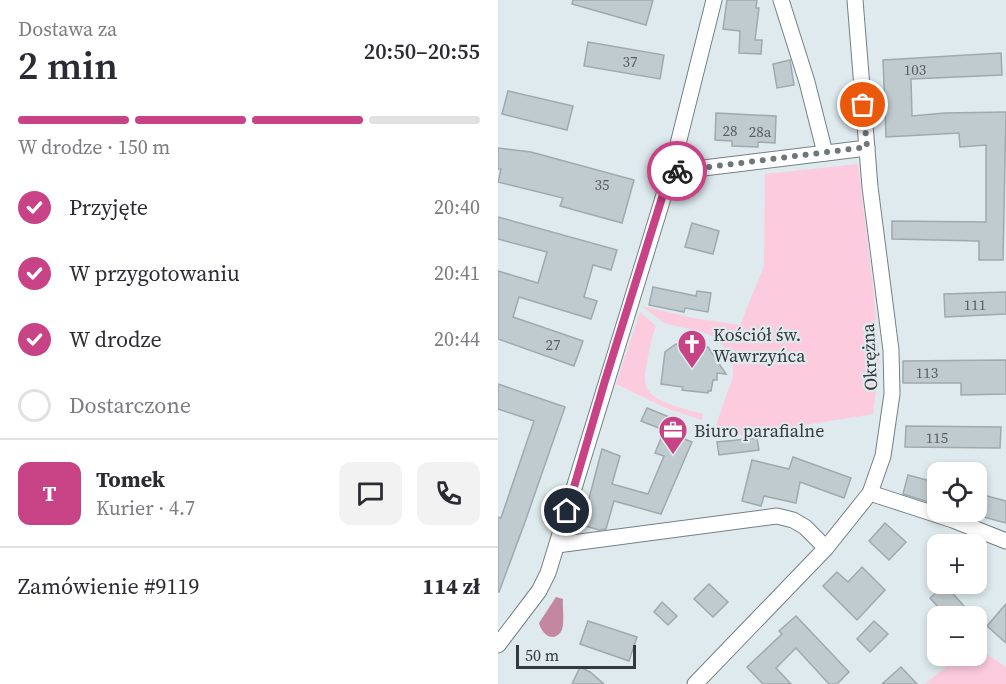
<!DOCTYPE html>
<html lang="pl">
<meta charset="utf-8">
<style>
body{margin:0;font-family:"Source Serif 4",serif;background:#f2f2f3;color:#2b2b33;height:100vh;display:flex;flex-direction:column;font-size:22px;white-space:nowrap}
*{box-sizing:border-box;margin:0}
p{font-size:20px;color:#7c7c81}
.icon{flex:none;width:33px;height:33px;fill:none;stroke:currentColor;stroke-width:2;stroke-linecap:round;stroke-linejoin:round}
.map{position:relative;flex:1;overflow:hidden}
.sheet{display:flex;flex-direction:column;background:#fff;width:498px}
.sheet>*{flex:none}
.fabs{position:absolute;left:429px;top:462px;display:grid;gap:12px}
.fabs a{display:grid;place-items:center;width:60px;height:60px;border-radius:12px;background:#fff;box-shadow:0 3px 9px #0003;font-size:30px}
.scale{position:absolute;left:18px;bottom:15px;width:120px;box-sizing:border-box;padding-left:6px;border:3px solid #35393b;border-top:0;font-size:16px;line-height:21px;white-space:nowrap;color:#35393b;-webkit-text-stroke:4px #deeaee;paint-order:stroke}
.pin{position:absolute;display:grid;place-items:center;width:51px;height:51px;color:#fff;margin:-26px;border:3px solid #fff;border-radius:50%;box-shadow:0 2px 6px #0007}
.courier{position:absolute;display:grid;place-items:center;width:60px;height:60px;margin:-30px;border:4px solid #c74386;border-radius:50%;background:#fff;color:#222;box-shadow:0 2px 8px #0007}
.summary em{font-style:normal;font-weight:600}
.summary div{display:flex;flex-direction:column-reverse}
.summary{display:flex;align-items:center;justify-content:space-between;height:102px;padding:0 18px}
h1{font-size:39px;font-weight:600;line-height:45px}
.bar{display:grid;grid-template-columns:repeat(4,1fr);gap:9px 6px;align-content:center;height:72px;padding:0 18px}
.bar i{height:8px;border-radius:4px;background:#e1e1e2}
.bar .on{background:#c74386}
.bar p{grid-column:span 4}
.line{display:flex;align-items:center;gap:15px;padding:0 18px;border-top:2px solid #e1e1e2}
.line div{flex:1}
.round{display:grid;place-items:center;flex:none;width:63px;height:63px;border-radius:12px;background:#f2f2f3}
ol{padding:0 18px;list-style:none}
li{display:flex;align-items:center;gap:18px;height:66px}
li p{margin-inline-start:auto}
li .icon{padding:6px;border-radius:50%;background:#c74386;color:#fff;stroke-width:4}
li:last-child{color:#7c7c81}
li i{width:33px;height:33px;border:3px solid #e1e1e2;border-radius:50%}
main{display:flex;flex:1;min-height:0}
.map>svg:first-child{display:block}
.green{fill:#fccbde}
.water{fill:#c388a0}
.building{fill:#c0cbcf;stroke:#9fa9ae;stroke-width:1.5}
.lines{fill:none;stroke-linecap:round;stroke-linejoin:round}
.street-casing{stroke:#768084;stroke-width:17}
.street{stroke:#fff;stroke-width:15}
.done{stroke:#70777a;stroke-width:6;stroke-dasharray:0 10.8}
.route{stroke:#c74386;stroke-width:8}
.labels{text-anchor:middle;dominant-baseline:central;stroke-width:4.5;stroke-linejoin:round;paint-order:stroke}
.number-label{font-size:15px;fill:#585e60}
.poi-label{font-size:18px;fill:#35393b;stroke:#deeaee;text-anchor:start}
.street-label{font-size:18px;fill:#35393b;stroke:#deeaee}
</style>
<main>
<section class="sheet">
<div class="summary"><div><h1>2 min</h1><p>Dostawa za</p></div><em>20:50–20:55</em></div>
<div class="bar"><i class="on"></i><i class="on"></i><i class="on"></i><i></i><p>W drodze · 150 m</p></div>
<ol>
<li><svg class="icon" aria-label="check" viewBox="0 0 24 24"><path d="M5 12l5 5 9-10"/></svg>Przyjęte<p>20:40</p></li>
<li><svg class="icon" aria-label="check" viewBox="0 0 24 24"><path d="M5 12l5 5 9-10"/></svg>W przygotowaniu<p>20:41</p></li>
<li><svg class="icon" aria-label="check" viewBox="0 0 24 24"><path d="M5 12l5 5 9-10"/></svg>W drodze<p>20:44</p></li>
<li><i></i>Dostarczone</li>
</ol>
<div class="line" style="height:108px"><b class="round" style="background:#c74386;color:#fff">T</b><div><b>Tomek</b><p>Kurier · 4.7</p></div><a class="round"><svg class="icon" aria-label="chat" viewBox="0 0 24 24"><path d="M4 5h16v11H9l-5 4z"/></svg></a><a class="round"><svg class="icon" aria-label="phone" viewBox="0 0 24 24"><path d="M5 4h4l2 5-3 2q2 4 5 5l2-3 5 2v4C11 20 4 13 5 4z"/></svg></a></div>
<div class="line" style="height:78px"><div>Zamówienie #9119</div><b>114 zł</b></div>
</section>
<div class="map">
<svg width="508" height="684" viewBox="0 0 508 684">
<rect width="100%" height="100%" fill="#deeaee"/>
<g class="green">
<polygon points="360,164 376,296 381,366 375,414 220,439 222,427 218,425 235,377 235,366 231,353 227,348 214,336 204,332 166,323 144,306 195,318 242,325 266,266 267,174"/>
<path d="M 142,312 L 158,326 C 153,338 151,350 149,362 C 147,371 145,382 150,390 C 157,403 191,410 205,414 L 204,420 L 168,408 L 118,384 Z"/>
<polygon points="479,648 508,667 508,684 427,684 462,656 478,656"/>
</g>
<path class="water" d="M 58,597 L 65,599 C 64,607 68,627 62,633 C 53,643 43,632 41,623 Z"/>
<g class="building">
<polygon points="75,0 155,0 148,25 74,4"/>
<polygon points="229,0 259,0 258,8 261,8 257,40 264,40 263,54 241,53 242,31 225,29"/>
<polygon points="90,42 166,55 162,79 86,66"/>
<polygon points="503,53 504,75 413,79 414,116 447,113 508,112 505,260 481,260 481,241 394,239 394,221 488,222 488,145 462,147 461,133 388,137 385,60"/>
<polygon points="292,60 296,85 279,88 275,64"/>
<polygon points="10,91 75,106 69,130 4,114"/>
<polygon points="218,113 278,116 277,143 260,142 260,147 234,146 234,141 217,140"/>
<polygon points="0,148 33,152 136,180 124,223 62,206 65,198 0,182 3,169 0,169"/>
<polygon points="0,217 119,250 113,270 95,265 86,297 99,301 93,319 21,297 15,317 85,341 76,366 0,339 0,271 40,283 49,252 0,239"/>
<polygon points="194,223 221,231 215,254 187,247"/>
<polygon points="155,287 198,296 199,291 213,293 210,312 187,308 186,312 151,305"/>
<polygon points="508,292 508,314 447,317 446,294"/>
<polygon points="178,344 210,347 228,374 219,373 219,380 215,380 213,391 210,391 210,393 184,390 185,387 163,384 167,352"/>
<polygon points="508,360 508,394 463,395 463,383 405,383 405,361"/>
<polygon points="0,384 67,407 27,522 1,592 0,592 0,517 3,518 36,421 0,409"/>
<polygon points="149,408 176,419 171,432 143,421"/>
<polygon points="408,426 503,427 502,448 407,447"/>
<polygon points="166,431 194,442 163,514 116,501 108,529 101,530 84,525 104,449 122,456 114,484 150,494 166,456 157,453"/>
<polygon points="259,438 261,450 221,455 219,442"/>
<polygon points="295,457 353,478 346,498 302,482 298,503 266,496 263,506 244,501 254,460 291,469"/>
<polygon points="410,475 440,483 440,505 405,494"/>
<polygon points="478,493 508,501 508,523 478,515"/>
<polygon points="387,523 408,542 391,560 371,541"/>
<polygon points="364,567 387,590 359,620 325,586 339,572 350,582"/>
<polygon points="211,584 230,602 215,617 196,599"/>
<polygon points="447,585 475,616 448,616 432,598"/>
<polygon points="164,602 179,616 170,625 156,612"/>
<polygon points="508,604 508,643 489,626"/>
<polygon points="298,616 351,672 339,684 331,684 298,648 278,668 293,684 265,684 249,667 284,634 281,631"/>
<polygon points="90,621 139,637 131,661 82,644"/>
<polygon points="376,621 390,634 372,652 359,639"/>
<polygon points="82,667 92,672 106,684 74,684"/>
<polygon points="403,667 419,684 384,684"/>
</g>
<g class="lines">
<g class="street-casing">
<g id="street">
<polyline points="283,0 309,82 327,153"/>
<polyline points="173,172 369,148"/>
<polyline points="372,493 455,520 508,541"/>
<polyline points="59,545 279,516 295,520 307,527 328,548"/>
<polyline points="0,645 41,591 50,573 173,172 216,0"/>
<polyline points="197,684 328,548 372,493 385,456 394,394 393,350 372,187 357,0"/>
</g>
</g>
<use href="#street" class="street"/>
</g>
<g class="lines">
<polyline class="done" points="179,171 369,147 365,105"/>
<polyline class="route" points="69,511 106,384 172,172 179,171"/>
</g>
<defs>
<g id="church-pin" transform="scale(1.5)"><path d="M0 17L-7.5 6A9.5 9.5 0 1 1 7.5 6Z" fill="#c74386" stroke="#deeaee"/><path d="M-1.2-6h2.4v3.5h3.3v2.4h-3.3V6h-2.4V-.1h-3.3v-2.4h3.3Z" fill="#fff"/></g>
<g id="office-pin" transform="scale(1.5)"><path d="M0 17L-7.5 6A9.5 9.5 0 1 1 7.5 6Z" fill="#c74386" stroke="#deeaee"/><path d="M-6-3h4V-5.5h4V-3h4V5H-6ZM-1-4.5V-3h2v-1.5ZM-6 0V1H6V0Z" fill="#fff"/></g>
</defs>
<g fill-rule="evenodd">
<use href="#church-pin" x="194" y="344"/>
<use href="#office-pin" x="175" y="430"/>
</g>
<g class="labels">
<g class="number-label">
<text x="132" y="61">37</text>
<text x="417" y="69">103</text>
<text x="232" y="130">28</text>
<text x="262" y="131">28a</text>
<text x="104" y="184">35</text>
<text x="477" y="304">111</text>
<text x="55" y="344">27</text>
<text x="429" y="372">113</text>
<text x="439" y="437">115</text>
</g>
<g class="poi-label">
<text x="215" y="334">Kościół św.<tspan x="215" dy="21">Wawrzyńca</tspan></text>
<text x="196" y="430">Biuro parafialne</text>
</g>
<g class="street-label">
<text transform="translate(371 357) rotate(-93)">Okrężna</text>
</g>
</g>
</svg>
<div class="fabs">
<a><svg class="icon" aria-label="locate" viewBox="0 0 24 24"><circle cx="12" cy="12" r="6"/><path d="M12 2v4M12 18v4M2 12h4M18 12h4"/></svg></a>
<a>+</a>
<a>−</a>
</div>
<div class="scale">50 m</div>
<div class="pin" style="left:365px;top:105px;background:#ea580c"><svg class="icon" aria-label="bag" viewBox="0 0 24 24"><path d="M5 8h14l-1 12H6zM9 8a3 3 0 0 1 6 0"/></svg></div>
<div class="pin" style="left:69px;top:511px;background:#1f2937"><svg class="icon" aria-label="home" viewBox="0 0 24 24"><path d="M3 11l9-7 9 7M6 9v11h12V9"/></svg></div>
<div class="courier" style="left:179px;top:171px"><svg class="icon" aria-label="bike" viewBox="0 0 24 24"><circle cx="6" cy="16" r="4"/><circle cx="18" cy="16" r="4"/><path d="M6 16l4-8h5l3 8M10 8l3 8H6M13 5h3"/></svg></div>
</div>
</main>
